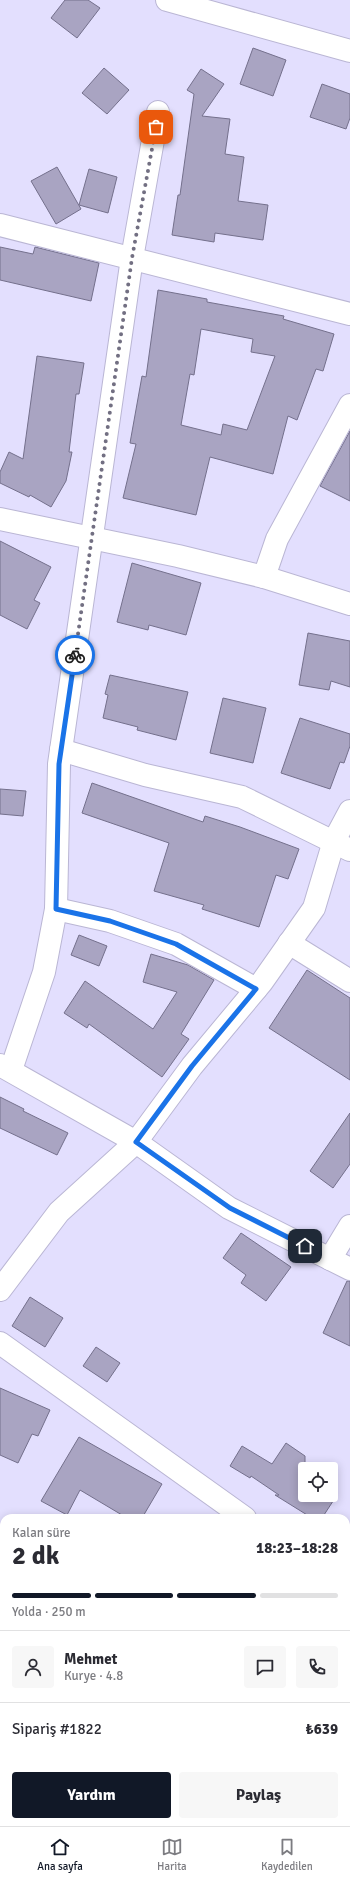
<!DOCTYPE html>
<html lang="tr">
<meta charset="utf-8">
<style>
body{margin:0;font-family:Signika,sans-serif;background:#f7f7f7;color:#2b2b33;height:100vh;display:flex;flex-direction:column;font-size:15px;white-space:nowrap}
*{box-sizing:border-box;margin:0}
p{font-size:13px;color:#7c7c81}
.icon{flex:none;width:22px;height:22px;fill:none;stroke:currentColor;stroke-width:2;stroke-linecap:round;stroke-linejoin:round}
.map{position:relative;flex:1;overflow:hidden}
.details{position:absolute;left:0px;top:1514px;width:350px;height:312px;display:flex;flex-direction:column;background:#fff;border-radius:12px 12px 0 0;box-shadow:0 2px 10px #0003}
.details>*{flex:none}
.fabs{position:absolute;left:298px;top:1462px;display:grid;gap:8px}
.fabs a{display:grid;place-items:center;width:40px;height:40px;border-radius:4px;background:#fff;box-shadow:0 2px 10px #0003;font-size:20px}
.pin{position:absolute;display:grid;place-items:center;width:34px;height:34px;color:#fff;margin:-17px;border-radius:8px;box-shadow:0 2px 6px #0006}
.courier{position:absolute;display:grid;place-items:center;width:40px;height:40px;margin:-20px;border:3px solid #1a73e8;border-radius:50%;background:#fff;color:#222;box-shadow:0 1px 5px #0007}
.overview em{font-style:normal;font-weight:700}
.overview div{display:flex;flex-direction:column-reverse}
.overview{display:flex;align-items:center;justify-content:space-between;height:68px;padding:0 12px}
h1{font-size:26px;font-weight:700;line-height:30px}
.bar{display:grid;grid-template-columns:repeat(4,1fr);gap:6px 4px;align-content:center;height:48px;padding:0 12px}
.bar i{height:5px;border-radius:3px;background:#e1e1e2}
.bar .active{background:#111827}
.bar p{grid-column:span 4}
.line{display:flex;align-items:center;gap:10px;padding:0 12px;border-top:1px solid #e1e1e2}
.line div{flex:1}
.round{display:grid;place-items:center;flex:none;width:42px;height:42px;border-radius:4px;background:#f7f7f7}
.primary-button{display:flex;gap:8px;margin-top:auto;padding:8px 12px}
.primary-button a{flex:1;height:46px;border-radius:4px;background:#111827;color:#fff;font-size:16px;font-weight:700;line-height:46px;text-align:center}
.primary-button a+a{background:#f7f7f7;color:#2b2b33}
.dock{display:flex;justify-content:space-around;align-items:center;height:56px;border-top:1px solid #e1e1e2;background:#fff;font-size:11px;color:#7c7c81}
.dock a{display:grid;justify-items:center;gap:2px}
.dock .active{color:#111827}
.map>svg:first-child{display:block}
.building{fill:#a9a4c2;stroke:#74708c;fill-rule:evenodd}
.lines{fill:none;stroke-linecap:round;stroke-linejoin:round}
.minor-casing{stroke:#bab6d4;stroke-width:24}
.minor{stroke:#fff;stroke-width:22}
.done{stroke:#726f82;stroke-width:4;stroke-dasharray:0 7.2}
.route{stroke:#1a73e8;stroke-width:5}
</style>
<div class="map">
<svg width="350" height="1826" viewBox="0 0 350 1826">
<rect width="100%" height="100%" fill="#e3dffe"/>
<g class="building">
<polygon points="65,0 88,0 100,8 77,38 51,18"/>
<polygon points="253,48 286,60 273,96 240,84"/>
<polygon points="104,68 129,90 107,114 82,93"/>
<polygon points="201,69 224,84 202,116 230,119 225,154 244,157 238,201 268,205 263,240 215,233 214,242 172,235 178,195 180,195 194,94 187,90"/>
<polygon points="322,84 350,94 350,118 346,129 310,117"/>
<polygon points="57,167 81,209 56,224 31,181"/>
<polygon points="89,169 117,177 108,213 79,205"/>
<polygon points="0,247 33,254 35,247 99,263 91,301 0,280"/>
<path d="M 158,290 L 207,299 L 207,302 L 284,316 L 283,319 L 334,334 L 323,371 L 316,369 L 297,420 L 288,416 L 273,474 L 210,457 L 196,515 L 123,498 L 136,444 L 130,443 L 142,376 L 146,377 ZM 201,329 L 253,339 L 251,352 L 275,356 L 247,430 L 223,424 L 221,435 L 181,425 L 190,374 L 194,375 Z"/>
<polygon points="37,356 84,363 79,394 76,394 69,452 72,452 66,481 51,507 30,495 29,497 0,483 0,472 9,452 23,459"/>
<polygon points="350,431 350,501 320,486"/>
<polygon points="0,541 51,567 34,600 40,603 27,629 0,615"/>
<polygon points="132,563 201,583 186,635 149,625 148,630 117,622"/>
<polygon points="308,633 350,641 350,687 331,681 329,690 299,685"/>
<polygon points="110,675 188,692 176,740 137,730 138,727 103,718 108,695 105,694"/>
<polygon points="223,698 266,708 253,763 210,753"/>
<polygon points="300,718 350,734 350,746 344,763 340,762 330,789 281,773"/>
<polygon points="92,783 203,822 205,816 240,827 299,849 288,879 276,875 259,927 202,909 204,905 154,891 169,843 82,813"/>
<polygon points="0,789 26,791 23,816 0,814"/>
<polygon points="79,935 107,946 99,966 71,955"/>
<polygon points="151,954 188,965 214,980 181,1034 189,1039 162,1077 89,1024 87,1028 64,1013 85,981 153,1029 177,992 143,982"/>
<polygon points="307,970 350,998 350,1080 269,1028"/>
<polygon points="0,1097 24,1109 23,1111 68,1133 57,1155 0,1128"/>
<polygon points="350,1113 350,1164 333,1188 310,1171"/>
<polygon points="241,1233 291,1267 266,1301 241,1283 246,1275 223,1258"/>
<polygon points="347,1281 350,1281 350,1346 323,1333"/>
<polygon points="30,1297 63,1318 45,1347 12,1326"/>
<polygon points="96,1347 120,1363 107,1382 83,1366"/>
<polygon points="0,1388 50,1410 38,1436 32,1434 18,1463 0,1455"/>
<polygon points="79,1437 162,1484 142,1518 127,1518 80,1490 67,1515 41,1501"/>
<polygon points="286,1443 305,1456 305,1495 337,1495 322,1518 312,1518 275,1495 279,1495 251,1476 250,1478 230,1466 242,1446 272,1464"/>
</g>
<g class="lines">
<g class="minor-casing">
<g id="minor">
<polyline points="167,0 350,51"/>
<polyline points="0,225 350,314"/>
<polyline points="0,519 178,556 264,577 350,604"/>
<polyline points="264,577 277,539 350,405"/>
<polyline points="61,750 145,775 242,797 350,850"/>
<polyline points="56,909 110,921 176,944 256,989"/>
<polyline points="289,943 350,981"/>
<polyline points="0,1065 136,1142 229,1208 350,1269"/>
<polyline points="11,1070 44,972 56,909 59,764 132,258 158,112"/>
<polyline points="330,1259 350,1226"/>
<polyline points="0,1290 59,1212 136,1142 192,1066 262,982 314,908 334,841 350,811"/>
<polyline points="0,1343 245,1518"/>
<polyline points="346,1590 350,1593"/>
<polyline points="0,1682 4,1683"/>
<polyline points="346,1712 350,1709"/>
<polyline points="226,1826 231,1822"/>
</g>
</g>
<use href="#minor" class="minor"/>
</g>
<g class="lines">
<polyline class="done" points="75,655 132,258 156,127"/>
<polyline class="route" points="75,655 59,764 56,909 110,921 176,944 256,989 192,1066 136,1142 230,1208 305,1246"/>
</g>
</svg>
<div class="fabs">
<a><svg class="icon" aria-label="locate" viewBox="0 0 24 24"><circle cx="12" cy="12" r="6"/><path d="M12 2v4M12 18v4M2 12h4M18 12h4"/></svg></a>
</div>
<div class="pin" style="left:156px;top:127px;background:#ea580c"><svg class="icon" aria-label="bag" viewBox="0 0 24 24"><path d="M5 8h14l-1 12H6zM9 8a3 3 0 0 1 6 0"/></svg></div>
<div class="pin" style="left:305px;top:1246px;background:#1f2937"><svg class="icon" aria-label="home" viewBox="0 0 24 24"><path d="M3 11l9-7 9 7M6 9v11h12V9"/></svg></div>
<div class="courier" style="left:75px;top:655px"><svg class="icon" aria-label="bike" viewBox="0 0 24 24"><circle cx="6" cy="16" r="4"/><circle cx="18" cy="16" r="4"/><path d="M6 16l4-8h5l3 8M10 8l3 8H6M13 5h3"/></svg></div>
<section class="details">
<div class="overview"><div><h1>2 dk</h1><p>Kalan süre</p></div><em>18:23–18:28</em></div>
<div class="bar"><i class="active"></i><i class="active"></i><i class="active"></i><i></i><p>Yolda · 250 m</p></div>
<div class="line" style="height:72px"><a class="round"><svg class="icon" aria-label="person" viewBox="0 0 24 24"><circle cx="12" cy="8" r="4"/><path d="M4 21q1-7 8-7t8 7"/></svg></a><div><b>Mehmet</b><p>Kurye · 4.8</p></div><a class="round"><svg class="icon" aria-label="chat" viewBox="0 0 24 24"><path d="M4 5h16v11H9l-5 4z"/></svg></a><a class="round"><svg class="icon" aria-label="phone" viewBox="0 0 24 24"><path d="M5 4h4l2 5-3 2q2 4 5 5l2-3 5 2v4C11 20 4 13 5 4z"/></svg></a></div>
<div class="line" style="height:52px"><div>Sipariş #1822</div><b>₺639</b></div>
<div class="primary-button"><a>Yardım</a><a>Paylaş</a></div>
</section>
</div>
<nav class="dock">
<a class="active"><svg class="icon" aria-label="home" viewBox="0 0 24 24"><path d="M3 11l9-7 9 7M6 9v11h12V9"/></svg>Ana sayfa</a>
<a><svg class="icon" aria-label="map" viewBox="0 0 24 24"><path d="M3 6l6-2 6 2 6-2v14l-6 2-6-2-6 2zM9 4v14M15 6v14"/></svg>Harita</a>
<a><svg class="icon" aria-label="saved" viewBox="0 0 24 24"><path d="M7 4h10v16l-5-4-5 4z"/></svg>Kaydedilen</a>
</nav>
